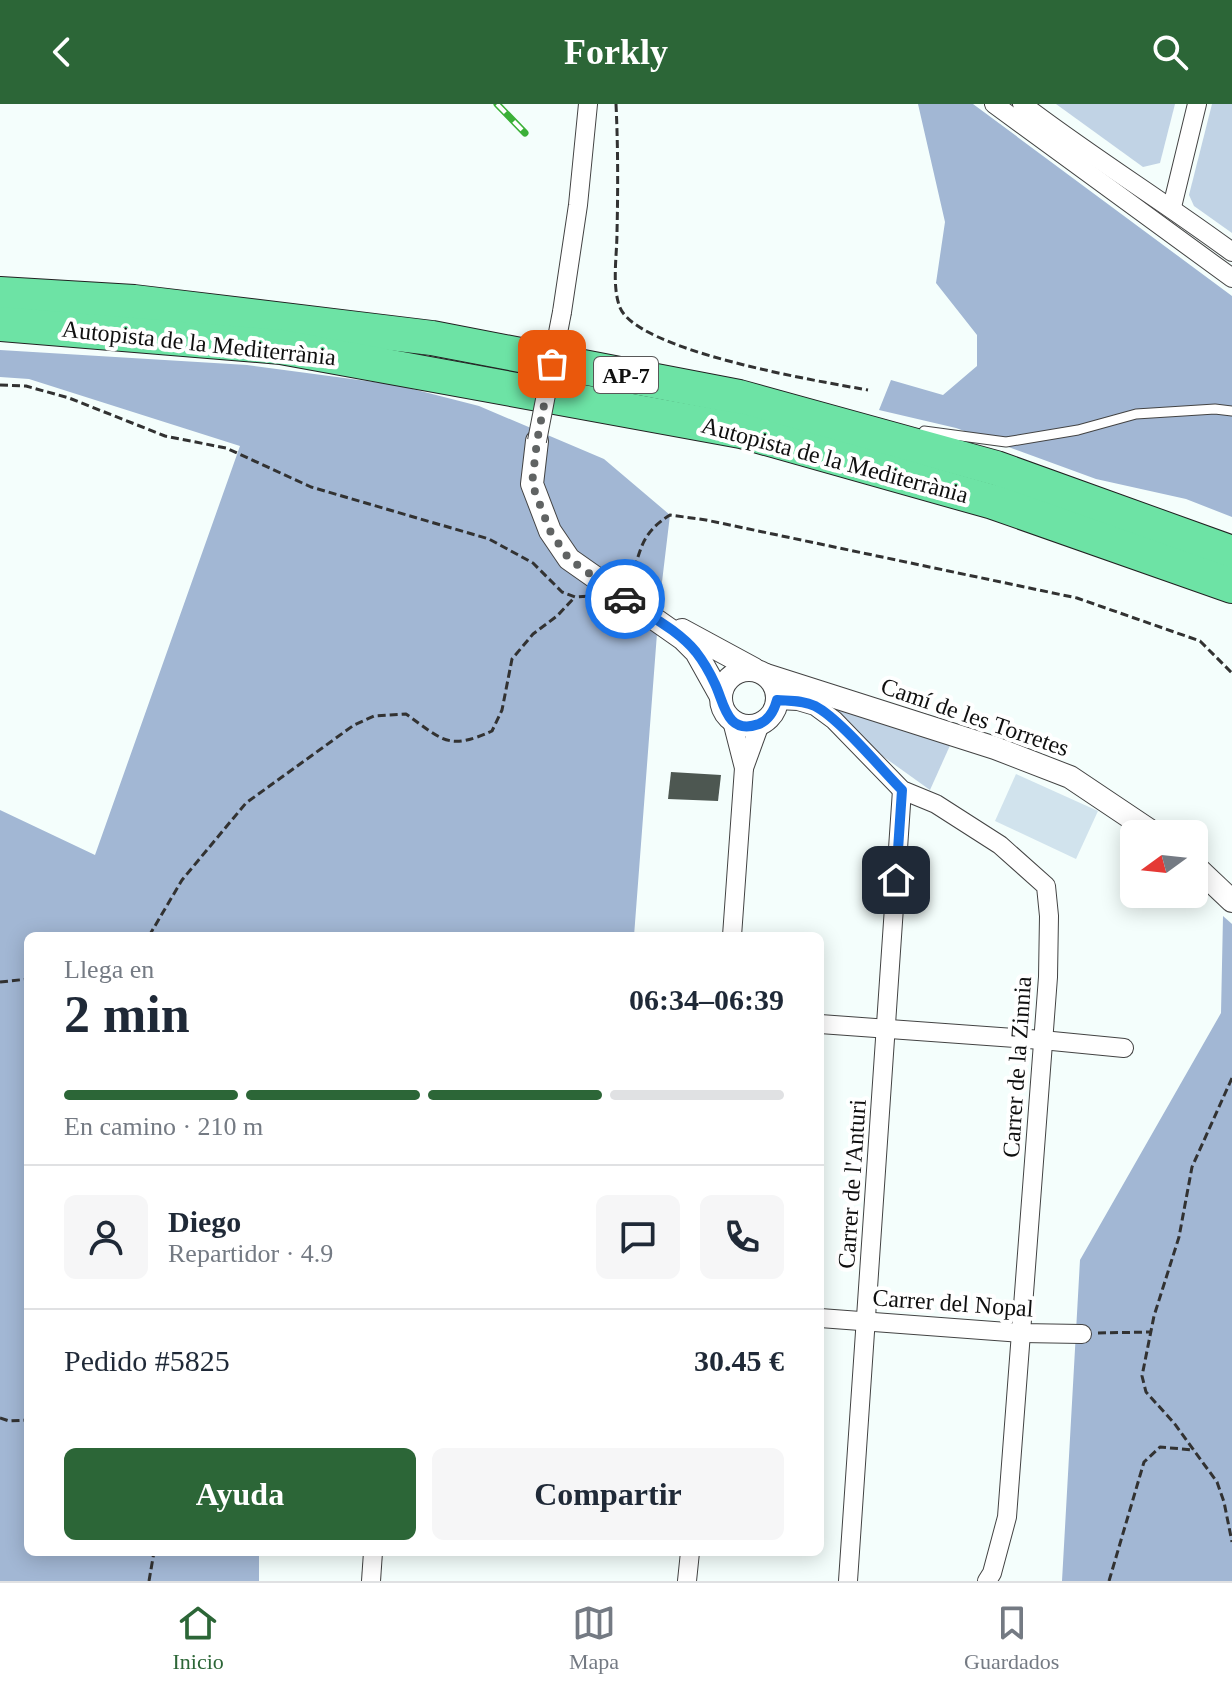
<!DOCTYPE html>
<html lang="es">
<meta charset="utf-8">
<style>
body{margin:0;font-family:"Times New Roman",serif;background:#f6f6f7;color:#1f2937;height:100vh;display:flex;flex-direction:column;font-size:30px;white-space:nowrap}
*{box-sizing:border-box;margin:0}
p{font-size:26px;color:#747a83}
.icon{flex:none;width:44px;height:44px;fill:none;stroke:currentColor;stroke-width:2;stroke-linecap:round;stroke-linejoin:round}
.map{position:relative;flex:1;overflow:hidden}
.sheet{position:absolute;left:24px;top:828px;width:800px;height:624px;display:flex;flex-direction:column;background:#fff;border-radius:12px;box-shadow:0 4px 20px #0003}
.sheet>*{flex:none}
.needle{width:52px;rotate:255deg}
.tools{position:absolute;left:1120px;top:716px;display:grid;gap:16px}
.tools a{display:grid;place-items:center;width:88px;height:88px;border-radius:12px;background:#fff;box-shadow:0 4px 20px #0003;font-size:40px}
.pin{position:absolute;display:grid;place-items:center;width:68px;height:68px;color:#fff;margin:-34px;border-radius:16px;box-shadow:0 4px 12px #0006}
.courier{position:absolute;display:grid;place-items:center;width:80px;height:80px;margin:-40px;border:6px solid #1a73e8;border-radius:50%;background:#fff;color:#222;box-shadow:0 2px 10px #0007}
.overview em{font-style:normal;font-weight:700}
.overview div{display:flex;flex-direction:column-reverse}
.overview{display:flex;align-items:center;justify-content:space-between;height:136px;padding:0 40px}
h1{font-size:52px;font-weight:700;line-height:60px}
.bar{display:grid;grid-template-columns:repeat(4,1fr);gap:12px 8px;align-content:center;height:96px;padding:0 40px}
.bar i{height:10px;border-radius:6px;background:#e0e1e3}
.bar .on{background:#2c6637}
.bar p{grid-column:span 4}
.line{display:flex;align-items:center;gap:20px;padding:0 40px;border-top:2px solid #e0e1e3}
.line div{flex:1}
.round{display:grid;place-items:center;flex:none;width:84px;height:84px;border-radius:12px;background:#f6f6f7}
.button{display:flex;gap:16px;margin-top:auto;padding:16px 40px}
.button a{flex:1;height:92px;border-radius:12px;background:#2c6637;color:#fff;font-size:32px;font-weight:700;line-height:92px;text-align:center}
.button a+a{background:#f6f6f7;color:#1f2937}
header{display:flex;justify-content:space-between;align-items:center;height:104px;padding:0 40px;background:#2c6637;color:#fff;font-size:36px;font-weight:700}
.tab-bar{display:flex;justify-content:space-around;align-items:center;height:112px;border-top:2px solid #e0e1e3;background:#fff;font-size:22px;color:#747a83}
.tab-bar a{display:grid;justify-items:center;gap:4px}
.tab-bar .on{color:#2c6637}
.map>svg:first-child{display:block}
.green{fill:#c1d3e5}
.forest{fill:#a2b7d4}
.pitch{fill:#d1e3ed}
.building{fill:#4d5751}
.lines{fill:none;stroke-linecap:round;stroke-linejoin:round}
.service-casing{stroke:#434343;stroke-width:11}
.minor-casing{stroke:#434343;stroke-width:20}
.tertiary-casing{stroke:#434343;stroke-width:24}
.motorway-casing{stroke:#212121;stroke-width:36}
.path{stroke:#323232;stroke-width:3;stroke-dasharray:8 4;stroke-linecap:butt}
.service{stroke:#fff;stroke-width:9}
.minor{stroke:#fff;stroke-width:18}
.tertiary{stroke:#fff;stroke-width:22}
.motorway{stroke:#6de3a5;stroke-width:34}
.rail-casing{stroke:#3bb038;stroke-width:7}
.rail{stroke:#fff;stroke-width:4;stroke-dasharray:12;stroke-linecap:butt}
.minor-bridge-casing{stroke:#434343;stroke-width:20;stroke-linecap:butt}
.minor-bridge{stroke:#fff;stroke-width:18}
.done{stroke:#606363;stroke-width:8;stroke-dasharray:0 14.4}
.route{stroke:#1a73e8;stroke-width:10}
.labels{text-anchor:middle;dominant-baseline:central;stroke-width:8;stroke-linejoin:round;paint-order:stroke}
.shield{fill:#fff;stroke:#585858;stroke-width:2}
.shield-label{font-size:22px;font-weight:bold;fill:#101010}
.street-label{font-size:24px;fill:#101010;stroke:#fff}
</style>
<header><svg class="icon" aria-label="back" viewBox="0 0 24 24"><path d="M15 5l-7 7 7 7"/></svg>Forkly<svg class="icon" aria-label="search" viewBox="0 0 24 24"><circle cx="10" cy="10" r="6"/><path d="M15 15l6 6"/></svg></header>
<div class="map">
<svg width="1232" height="1477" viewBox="0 0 1232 1477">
<rect width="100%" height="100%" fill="#f4fefc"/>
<g class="green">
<polygon points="1056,0 1175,0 1160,59 1143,63"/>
<polygon points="1212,0 1232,0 1232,129 1194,102 1189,91"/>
<polygon points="845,595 952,637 930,686 828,613"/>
</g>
<g class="forest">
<polygon points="918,0 973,0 1232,192 1232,413 1186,395 1096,375 956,324 879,306 891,276 943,291 977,262 977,231 936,179 945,118"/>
<polygon points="0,246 247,261 397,281 479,302 604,355 670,411 659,503 634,832 28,832 28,1448 259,1448 259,1477 0,1477 0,706 95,751 240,342 29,275 0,273"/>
<polygon points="1223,812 1232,820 1232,1477 1062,1477 1080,1156 1221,909"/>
</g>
<polygon class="pitch" points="1016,670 1098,707 1076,755 995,717"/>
<polygon class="building" points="671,668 721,671 718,697 668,695"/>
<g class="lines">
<g class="service-casing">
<polyline id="service" points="924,327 1006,338 1078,326 1136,310 1215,305 1232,307"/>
</g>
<g class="minor-casing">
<g id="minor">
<polyline points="994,0 1232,174"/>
<path d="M 1022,0 C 1090,52 1163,97 1232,148"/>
<polyline points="1172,103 1197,0"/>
<polyline points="562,208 578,101 588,0"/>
<polyline points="777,596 798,597 815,602 834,616 902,686 936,700 1000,741 1046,782 1049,812 1048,873 1007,1413 992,1469 987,1477"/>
<polyline points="744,664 760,620"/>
<polyline points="732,832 744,664 732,617"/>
<polyline points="820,920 1042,936 1124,944"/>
<polyline points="820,1214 1021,1229 1082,1230"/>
<polyline points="371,1477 373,1448"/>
<polyline points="687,1477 690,1448"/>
<polyline points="848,1477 902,686"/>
</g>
</g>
<g class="tertiary-casing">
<g id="tertiary">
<polyline points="537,337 532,380 550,427 569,455 683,535 696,548 720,591"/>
<polyline points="682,526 754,565"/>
<circle cx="749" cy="594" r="28"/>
<polyline points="766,571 995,644 1070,673 1155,730"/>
<polyline points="1194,761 1232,797"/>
</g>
</g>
<g class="motorway-casing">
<g id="motorway">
<polyline points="0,190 134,198 432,234 739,293 996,364 1232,449"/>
<polyline points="0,220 281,243 741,327 993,398 1232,482"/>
</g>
</g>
<g class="path">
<path d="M 616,0 C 618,43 618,85 617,128 C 617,151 612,179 619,201 C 632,247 823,278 868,286"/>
<polyline points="0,281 26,282 69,294 165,332 226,344 311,383 489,435 533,459 562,488 575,493 591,492"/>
<path d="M 631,476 C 641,445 641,429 670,411 L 706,416 L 1077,494 L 1200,537 L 1232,569"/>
<path d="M 149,832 L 182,776 L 246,699 L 354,621 L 374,612 L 406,610 C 443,636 448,647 492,627 L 502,606 L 512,555 L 533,530 L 557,512 L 575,493"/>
<polyline points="0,878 28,875"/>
<polyline points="1232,974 1192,1063 1179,1133 1154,1212 1142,1272 1146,1288 1174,1319 1217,1378 1224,1398 1232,1438"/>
<polyline points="1098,1229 1151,1228"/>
<polyline points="0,1314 9,1317 28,1316"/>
<polyline points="149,1477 154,1448"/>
<polyline points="1109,1477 1144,1358 1160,1343 1194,1346"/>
</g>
<use href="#service" class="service"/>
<use href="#minor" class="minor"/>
<use href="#tertiary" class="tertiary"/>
<use href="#motorway" class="motorway"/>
<g class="rail-casing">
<polyline id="rail" points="497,0 525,29"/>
</g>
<use href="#rail" class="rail"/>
<g class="minor-bridge-casing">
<polyline id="minor-bridge" points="537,337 562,208"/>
</g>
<use href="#minor-bridge" class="minor-bridge"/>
</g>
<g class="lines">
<polyline class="done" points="552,260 537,337 532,380 550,427 569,455 625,495"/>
<path class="route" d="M 625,495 C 648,511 678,526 696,548 C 703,557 710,569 715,580 C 724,598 726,632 759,620 C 769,616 774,607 777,596 C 789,597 803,596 815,602 C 840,615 881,665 902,686 L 896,776"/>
</g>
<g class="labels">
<rect class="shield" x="594" y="253" width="64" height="36" rx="6"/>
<g class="shield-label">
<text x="626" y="271">AP-7</text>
</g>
<g class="street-label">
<text transform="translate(199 239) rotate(6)">Autopista de la Mediterrània</text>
<text transform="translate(835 356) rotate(15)">Autopista de la Mediterrània</text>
<text transform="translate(975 613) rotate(19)">Camí de les Torretes</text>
<text transform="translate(1017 963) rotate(-86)">Carrer de la Zinnia</text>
<text transform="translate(852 1080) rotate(-86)">Carrer de l'Anturi</text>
<text transform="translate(953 1199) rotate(4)">Carrer del Nopal</text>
</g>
</g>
</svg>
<div class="tools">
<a><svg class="needle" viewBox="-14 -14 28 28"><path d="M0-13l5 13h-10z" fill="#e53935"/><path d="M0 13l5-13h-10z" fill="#747a83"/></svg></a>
</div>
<div class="pin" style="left:552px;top:260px;background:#ea580c"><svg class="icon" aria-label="bag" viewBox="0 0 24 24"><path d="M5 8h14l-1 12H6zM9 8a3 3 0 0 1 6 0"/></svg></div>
<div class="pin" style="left:896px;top:776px;background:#1f2937"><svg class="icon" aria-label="home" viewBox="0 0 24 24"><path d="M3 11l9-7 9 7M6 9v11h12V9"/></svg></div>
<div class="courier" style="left:625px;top:495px"><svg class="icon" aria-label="car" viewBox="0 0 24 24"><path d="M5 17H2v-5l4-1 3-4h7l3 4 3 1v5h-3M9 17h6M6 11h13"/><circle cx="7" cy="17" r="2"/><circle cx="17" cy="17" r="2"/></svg></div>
<section class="sheet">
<div class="overview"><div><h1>2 min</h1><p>Llega en</p></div><em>06:34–06:39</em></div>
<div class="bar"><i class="on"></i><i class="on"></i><i class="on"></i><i></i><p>En camino · 210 m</p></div>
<div class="line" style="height:144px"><a class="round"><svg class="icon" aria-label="person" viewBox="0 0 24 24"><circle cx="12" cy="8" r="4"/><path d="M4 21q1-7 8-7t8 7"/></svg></a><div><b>Diego</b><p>Repartidor · 4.9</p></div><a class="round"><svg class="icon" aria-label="chat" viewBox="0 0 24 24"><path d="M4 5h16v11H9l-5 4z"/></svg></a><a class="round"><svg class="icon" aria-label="phone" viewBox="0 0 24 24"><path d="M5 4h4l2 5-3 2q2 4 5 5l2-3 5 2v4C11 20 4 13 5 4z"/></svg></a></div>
<div class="line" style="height:104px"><div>Pedido #5825</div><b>30.45 €</b></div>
<div class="button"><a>Ayuda</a><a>Compartir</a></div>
</section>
</div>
<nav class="tab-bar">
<a class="on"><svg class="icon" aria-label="home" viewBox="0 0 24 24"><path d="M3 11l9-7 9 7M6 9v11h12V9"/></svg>Inicio</a>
<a><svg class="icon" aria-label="map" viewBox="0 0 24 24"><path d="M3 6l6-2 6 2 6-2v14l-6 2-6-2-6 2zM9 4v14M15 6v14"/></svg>Mapa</a>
<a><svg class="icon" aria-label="saved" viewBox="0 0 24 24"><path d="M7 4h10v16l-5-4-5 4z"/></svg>Guardados</a>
</nav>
